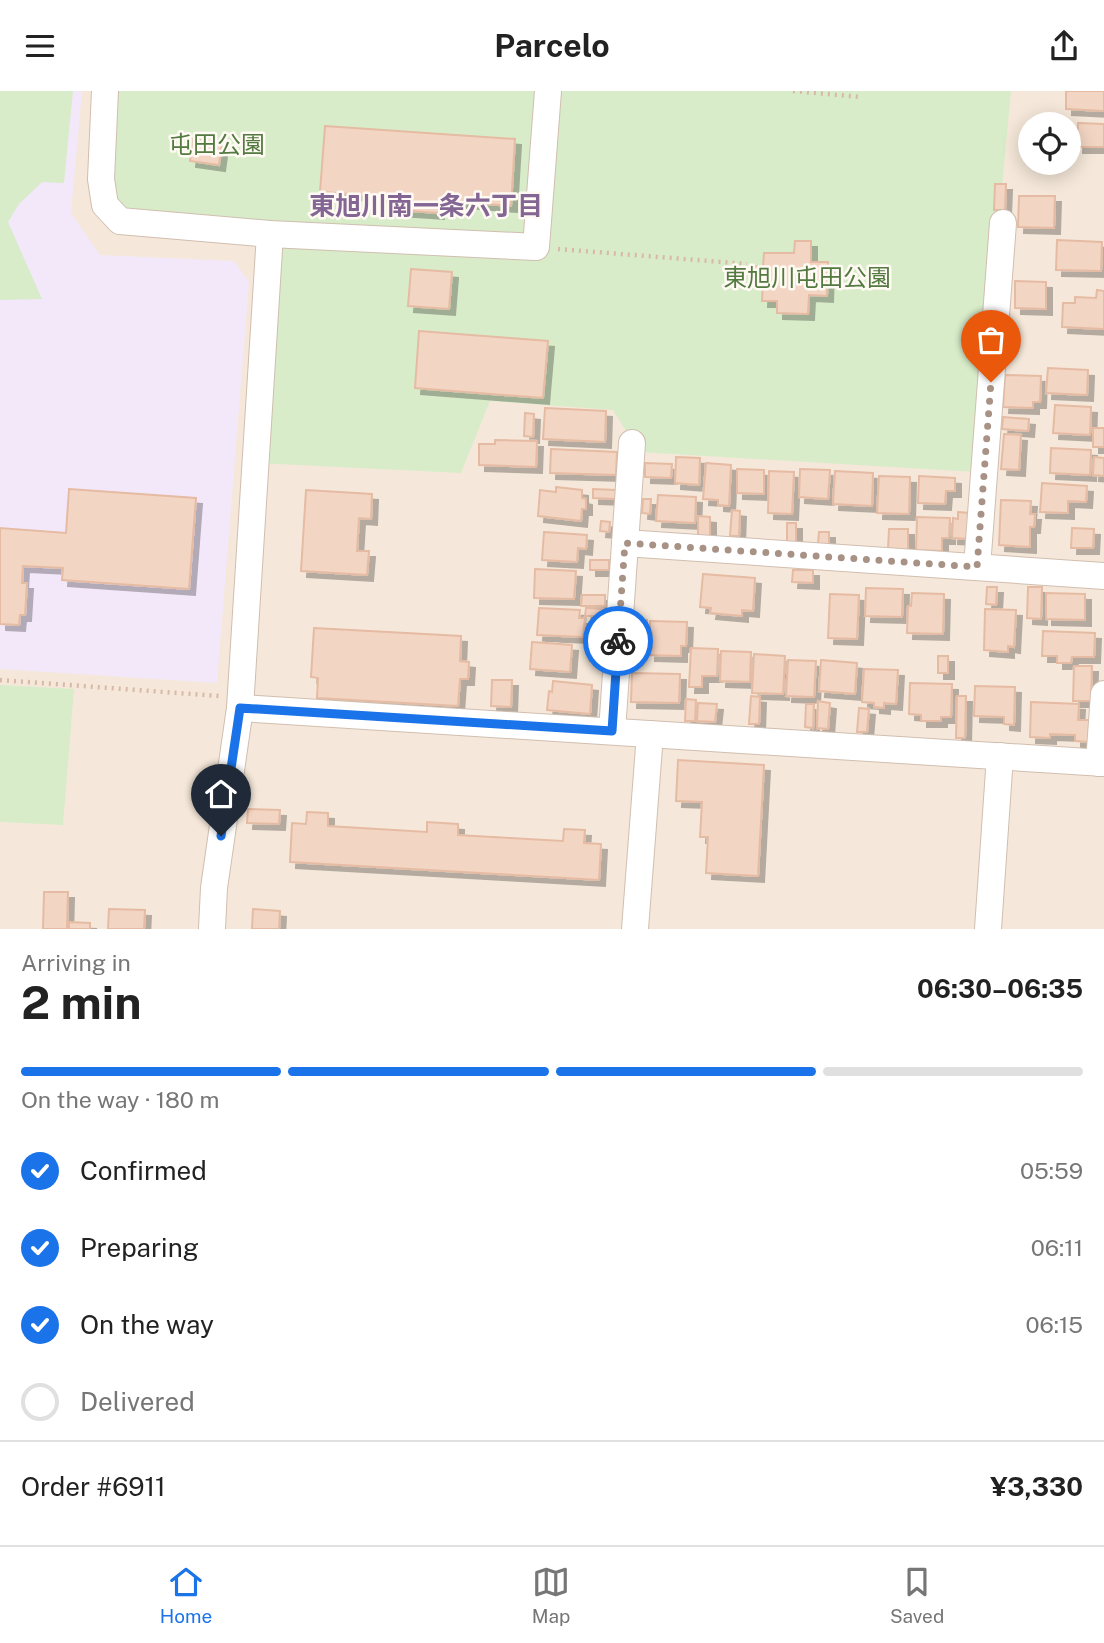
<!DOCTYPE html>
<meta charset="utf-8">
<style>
body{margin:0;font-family:"Public Sans","Noto Sans JP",sans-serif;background:#f2f2f2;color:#222;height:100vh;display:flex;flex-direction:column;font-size:26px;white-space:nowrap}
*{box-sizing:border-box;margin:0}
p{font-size:23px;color:#767676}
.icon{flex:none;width:38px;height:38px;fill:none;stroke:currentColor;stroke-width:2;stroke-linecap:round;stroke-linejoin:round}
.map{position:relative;height:838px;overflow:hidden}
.panel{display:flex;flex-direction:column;background:#fff;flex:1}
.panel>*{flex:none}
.controls{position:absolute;left:1018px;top:21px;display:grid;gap:14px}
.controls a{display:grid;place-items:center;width:63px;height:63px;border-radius:50%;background:#fff;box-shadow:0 4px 18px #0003;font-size:35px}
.pin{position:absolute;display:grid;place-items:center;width:60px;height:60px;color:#fff;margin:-72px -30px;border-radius:50% 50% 50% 0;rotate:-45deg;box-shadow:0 0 7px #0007}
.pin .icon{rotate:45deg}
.courier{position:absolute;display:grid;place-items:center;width:70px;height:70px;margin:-35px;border:5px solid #1a73e8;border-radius:50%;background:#fff;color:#222;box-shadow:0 2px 9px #0007}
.headline em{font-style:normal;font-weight:700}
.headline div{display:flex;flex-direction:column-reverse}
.headline{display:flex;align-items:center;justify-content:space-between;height:119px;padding:0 21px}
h1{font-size:46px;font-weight:700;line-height:52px}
.bar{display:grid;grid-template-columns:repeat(4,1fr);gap:10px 7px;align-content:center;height:84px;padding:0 21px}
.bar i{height:9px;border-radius:5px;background:#e0e0e0}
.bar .on{background:#1a73e8}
.bar p{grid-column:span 4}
.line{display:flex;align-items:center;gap:18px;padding:0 21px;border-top:2px solid #e0e0e0}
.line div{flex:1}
ol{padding:0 21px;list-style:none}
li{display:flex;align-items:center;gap:21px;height:77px}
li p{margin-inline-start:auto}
li .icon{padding:7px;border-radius:50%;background:#1a73e8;color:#fff;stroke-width:4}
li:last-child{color:#767676}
li i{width:38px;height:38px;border:4px solid #e0e0e0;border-radius:50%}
header{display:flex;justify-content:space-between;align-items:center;height:91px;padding:0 21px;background:#fff;font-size:32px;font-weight:700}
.dock{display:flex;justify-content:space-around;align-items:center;height:98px;border-top:2px solid #e0e0e0;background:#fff;font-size:19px;color:#767676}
.dock a{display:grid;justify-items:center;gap:4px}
.dock .on{color:#1a73e8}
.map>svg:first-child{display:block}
.residential{fill:#f5e8da;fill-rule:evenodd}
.education{fill:#f3e8fa}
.green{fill:#d8ecc9}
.building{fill:#f3d5c3;stroke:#e6bba3;stroke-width:2;filter:url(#shadow)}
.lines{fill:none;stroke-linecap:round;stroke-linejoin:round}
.minor-casing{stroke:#d1beb0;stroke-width:28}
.path{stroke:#d9b8a5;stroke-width:4.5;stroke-dasharray:2 5;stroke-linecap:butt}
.minor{stroke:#fff;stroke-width:26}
.done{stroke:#a89285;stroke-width:7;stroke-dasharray:0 12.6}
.route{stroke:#1a73e8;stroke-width:9}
.labels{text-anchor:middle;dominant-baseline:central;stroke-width:5;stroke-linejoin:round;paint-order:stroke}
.park-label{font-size:24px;fill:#537a41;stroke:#fffaf3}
.neighbourhood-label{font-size:26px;font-weight:bold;fill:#846695;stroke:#fffaf3}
</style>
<header><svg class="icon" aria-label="menu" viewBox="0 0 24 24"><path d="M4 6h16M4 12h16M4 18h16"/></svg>Parcelo<svg class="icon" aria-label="share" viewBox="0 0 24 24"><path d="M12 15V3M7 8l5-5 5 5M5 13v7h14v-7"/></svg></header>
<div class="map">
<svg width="1104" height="838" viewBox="0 0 1104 838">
<defs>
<filter id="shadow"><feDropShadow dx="6" dy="6" stdDeviation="0" flood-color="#0004"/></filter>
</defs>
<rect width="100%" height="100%" fill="#fdf6ec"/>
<path class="residential" d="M 0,0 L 1104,0 L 1104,838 L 0,838 ZM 1031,33 L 1069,33 L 1069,72 L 1031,72 Z"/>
<polygon class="education" points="0,0 82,0 71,122 100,164 234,170 249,191 217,592 0,578"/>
<g class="green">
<polygon points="0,0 73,0 64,92 42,91 19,113 8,131 42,208 0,209"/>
<polygon points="106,0 1011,0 975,381 639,361 613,319 490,310 461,382 257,372 270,143 120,130 101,88"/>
<polygon points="0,594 74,598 63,734 0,731"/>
</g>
<g class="building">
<polygon points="1066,0 1104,0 1104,20 1066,18"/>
<polygon points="1078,32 1104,33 1104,56 1077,56"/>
<polygon points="325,35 515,48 511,115 438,109 438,122 396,119 397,106 320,101"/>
<polygon points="193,48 222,52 219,74 190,70"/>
<polygon points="995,93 1006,93 1005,119 994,119"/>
<polygon points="1019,105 1055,105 1054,137 1018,136"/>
<polygon points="1057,149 1102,151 1101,180 1056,179"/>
<polygon points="795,150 811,150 811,171 828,171 827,205 809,204 808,223 777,222 777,210 762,210 763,190 753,190 753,175 763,176 764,162 794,162"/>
<polygon points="411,178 452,181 449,218 408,215"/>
<polygon points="1015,190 1046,191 1046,218 1015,217"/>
<polygon points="1097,199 1104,200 1104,238 1062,236 1063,212 1075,212 1075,206 1096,207"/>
<polygon points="419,240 548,250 543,307 415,297"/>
<polygon points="1048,277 1088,279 1087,304 1046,302"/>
<polygon points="1005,284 1041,285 1040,311 1033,311 1033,317 1003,316"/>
<polygon points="1055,314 1091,316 1090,344 1053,342"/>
<polygon points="545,317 606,320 605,351 543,348"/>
<polygon points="525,322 534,323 533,346 524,345"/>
<polygon points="1003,326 1029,328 1028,340 1002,338"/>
<rect x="1093" y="337" width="11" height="19"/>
<polygon points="1004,343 1021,344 1019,379 1001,378"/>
<polygon points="495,349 537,350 536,376 479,374 479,353 495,353"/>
<polygon points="1051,357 1091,359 1090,384 1050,382"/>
<polygon points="551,358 617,361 616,384 550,382"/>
<polygon points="676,366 700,367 699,394 675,392"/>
<polygon points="1094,366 1104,367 1104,385 1093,384"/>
<polygon points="645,372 672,373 671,387 645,386"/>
<polygon points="706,372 731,374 729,415 718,414 718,409 703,408"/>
<polygon points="737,378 764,379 764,403 737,402"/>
<polygon points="800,378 830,379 828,408 799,406"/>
<polygon points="769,380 794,381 792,423 768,422"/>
<polygon points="835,380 873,382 872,415 833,413"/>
<polygon points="879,385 910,386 909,423 877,422"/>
<polygon points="919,385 955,387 955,400 946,400 945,413 918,412"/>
<polygon points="1042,392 1087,395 1086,411 1068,410 1068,422 1040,421"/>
<polygon points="556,396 582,399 582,407 586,408 586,418 582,418 581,430 538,425 540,399 556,401"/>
<polygon points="69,398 196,407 189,498 62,489 63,477 23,475 22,492 27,492 25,524 20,524 19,534 0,533 0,437 66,442"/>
<polygon points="593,398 616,399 616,408 593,407"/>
<polygon points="306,399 372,403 371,428 359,427 357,460 369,460 367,484 301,480"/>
<polygon points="658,404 696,406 695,432 656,430"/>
<polygon points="643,408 651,408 650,423 642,422"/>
<polygon points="1001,409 1031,410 1030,423 1035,423 1034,436 1030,436 1030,456 999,454"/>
<polygon points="732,419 740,420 739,445 730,445"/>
<polygon points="958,421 970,422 968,448 952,447 953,427 958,428"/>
<polygon points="698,425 710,426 710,445 698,445"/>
<polygon points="917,426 950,427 949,447 942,447 942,460 916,459"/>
<polygon points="601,430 610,431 609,441 600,440"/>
<rect x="787" y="432" width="9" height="20"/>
<polygon points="1072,437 1094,438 1093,457 1071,457"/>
<polygon points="889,438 908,438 908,459 888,458"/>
<polygon points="544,441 587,444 586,458 578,457 577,471 542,469"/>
<polygon points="819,441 829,441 829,453 818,453"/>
<rect x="590" y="469" width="19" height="10"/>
<polygon points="535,478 576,480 574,508 534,507"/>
<polygon points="793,479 813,479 813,492 792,491"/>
<polygon points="703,483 755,487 753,520 742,519 742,525 710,522 711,517 700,516"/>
<polygon points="987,496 997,496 996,514 986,513"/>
<polygon points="1028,496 1042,496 1041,528 1027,527"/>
<polygon points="866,497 903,498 902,526 865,525"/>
<polygon points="912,502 944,503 943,543 907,542 908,515 911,515"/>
<polygon points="1046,502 1085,503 1085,529 1046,528"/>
<polygon points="830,503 859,504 857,548 828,547"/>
<polygon points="582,504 605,504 605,515 581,515"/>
<polygon points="539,517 580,519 579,527 585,527 583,546 537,544"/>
<polygon points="586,517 604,518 604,525 585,525"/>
<polygon points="985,518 1016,519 1014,556 1008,555 1008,561 984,559"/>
<rect x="631" y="529" width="16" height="11"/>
<polygon points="650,530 687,531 686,555 681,555 681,565 649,564"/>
<polygon points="314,537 461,545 460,570 469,571 468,588 460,588 458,615 317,607 318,587 311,586"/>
<polygon points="1043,540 1095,542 1094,566 1072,566 1071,572 1057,572 1057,565 1042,565"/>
<polygon points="532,551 572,554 570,581 530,578"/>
<polygon points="590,554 601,554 601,571 590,570"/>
<polygon points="691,557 718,558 717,585 702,585 702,596 689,596"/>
<polygon points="721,560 751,561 750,591 720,590"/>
<polygon points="754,563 785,565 783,603 752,602"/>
<rect x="938" y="565" width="10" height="17"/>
<polygon points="788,569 816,570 814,606 786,605"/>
<polygon points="821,569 857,572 855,603 819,600"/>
<polygon points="1074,575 1092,575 1091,610 1073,610"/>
<polygon points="864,578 898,579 896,613 884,612 884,617 874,616 874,612 862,611"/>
<polygon points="632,582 680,583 679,612 631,611"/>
<polygon points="492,589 512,589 511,616 491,615"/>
<polygon points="553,590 592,594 590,623 547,619 549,600 552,601"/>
<polygon points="910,592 952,593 951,626 941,626 941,630 921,630 921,624 909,623"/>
<polygon points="975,595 1015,596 1014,634 1004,633 1004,626 974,625"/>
<polygon points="751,605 760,606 759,633 749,633"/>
<polygon points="957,605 966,605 965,647 956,647"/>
<polygon points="686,608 696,609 695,630 685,630"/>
<polygon points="818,610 830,612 828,638 817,637"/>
<polygon points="1031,611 1079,613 1078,629 1089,629 1089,651 1075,650 1075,644 1050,643 1050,647 1030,646"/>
<polygon points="698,612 717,613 715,631 697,630"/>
<polygon points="806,613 814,613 813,637 805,636"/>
<polygon points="859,617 869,618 867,641 857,641"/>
<polygon points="678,669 764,674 758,785 706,782 708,746 700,746 702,711 676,710"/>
<polygon points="248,718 280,719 279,733 247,732"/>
<polygon points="307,721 328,722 328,735 427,741 427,731 458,733 458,744 563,750 564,738 585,739 584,752 601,753 599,789 290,771 292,732 306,733"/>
<polygon points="44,801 68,801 67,838 43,838"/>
<polygon points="109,818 145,819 144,838 108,838"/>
<polygon points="253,818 280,820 279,838 252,838"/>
<polygon points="69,831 90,832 90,838 69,838"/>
</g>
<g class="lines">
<g class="minor-casing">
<g id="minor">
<polyline points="105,0 101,88 105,114 120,130 270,143 536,156 548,0"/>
<polyline points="625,452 1104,485"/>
<polyline points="977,476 1003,132"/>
<polyline points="240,617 1104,672"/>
<polyline points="612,640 632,352"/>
<polyline points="1099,672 1104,603"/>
<polyline points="212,838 214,797 240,617 270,143"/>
<polyline points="635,838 650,643"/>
<polyline points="988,838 1000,665"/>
</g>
</g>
<g class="path">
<polyline points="793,0 861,6"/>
<polyline points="558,158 747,173"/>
<polyline points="0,589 219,605"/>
</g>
<use href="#minor" class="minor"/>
</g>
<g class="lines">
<polyline class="done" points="618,550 625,452 977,476 991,291"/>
<polyline class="route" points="221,745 240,617 612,640 618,550"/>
</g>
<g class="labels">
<g class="park-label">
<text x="217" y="53">屯田公園</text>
<text x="807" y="186">東旭川屯田公園</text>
</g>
<g class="neighbourhood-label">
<text x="426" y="114">東旭川南一条六丁目</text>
</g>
</g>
</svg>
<div class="controls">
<a><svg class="icon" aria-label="locate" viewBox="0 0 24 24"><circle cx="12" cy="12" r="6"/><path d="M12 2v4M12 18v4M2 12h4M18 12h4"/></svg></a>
</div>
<div class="pin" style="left:991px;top:291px;background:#ea580c"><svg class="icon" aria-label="bag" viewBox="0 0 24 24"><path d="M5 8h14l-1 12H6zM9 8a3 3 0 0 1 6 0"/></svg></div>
<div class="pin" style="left:221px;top:745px;background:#1f2937"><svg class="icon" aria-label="home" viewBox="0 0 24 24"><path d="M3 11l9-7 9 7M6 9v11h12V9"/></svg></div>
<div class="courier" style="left:618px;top:550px"><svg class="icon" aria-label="bike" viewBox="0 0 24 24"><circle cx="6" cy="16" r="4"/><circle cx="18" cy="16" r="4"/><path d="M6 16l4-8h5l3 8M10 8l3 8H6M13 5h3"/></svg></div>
</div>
<section class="panel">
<div class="headline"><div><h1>2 min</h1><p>Arriving in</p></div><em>06:30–06:35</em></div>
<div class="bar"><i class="on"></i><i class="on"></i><i class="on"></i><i></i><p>On the way · 180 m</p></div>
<ol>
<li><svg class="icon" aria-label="check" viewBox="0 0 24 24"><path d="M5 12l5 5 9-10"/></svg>Confirmed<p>05:59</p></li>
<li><svg class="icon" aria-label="check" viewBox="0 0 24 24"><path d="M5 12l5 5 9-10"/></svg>Preparing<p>06:11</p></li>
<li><svg class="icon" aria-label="check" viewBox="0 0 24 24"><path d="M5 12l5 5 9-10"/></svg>On the way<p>06:15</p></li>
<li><i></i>Delivered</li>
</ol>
<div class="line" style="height:91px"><div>Order #6911</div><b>¥3,330</b></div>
</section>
<nav class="dock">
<a class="on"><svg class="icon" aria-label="home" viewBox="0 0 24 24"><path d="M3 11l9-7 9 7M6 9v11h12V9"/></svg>Home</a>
<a><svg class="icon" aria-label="map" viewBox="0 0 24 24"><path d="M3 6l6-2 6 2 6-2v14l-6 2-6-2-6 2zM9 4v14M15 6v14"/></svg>Map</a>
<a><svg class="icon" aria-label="saved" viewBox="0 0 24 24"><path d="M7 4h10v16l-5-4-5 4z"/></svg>Saved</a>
</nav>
